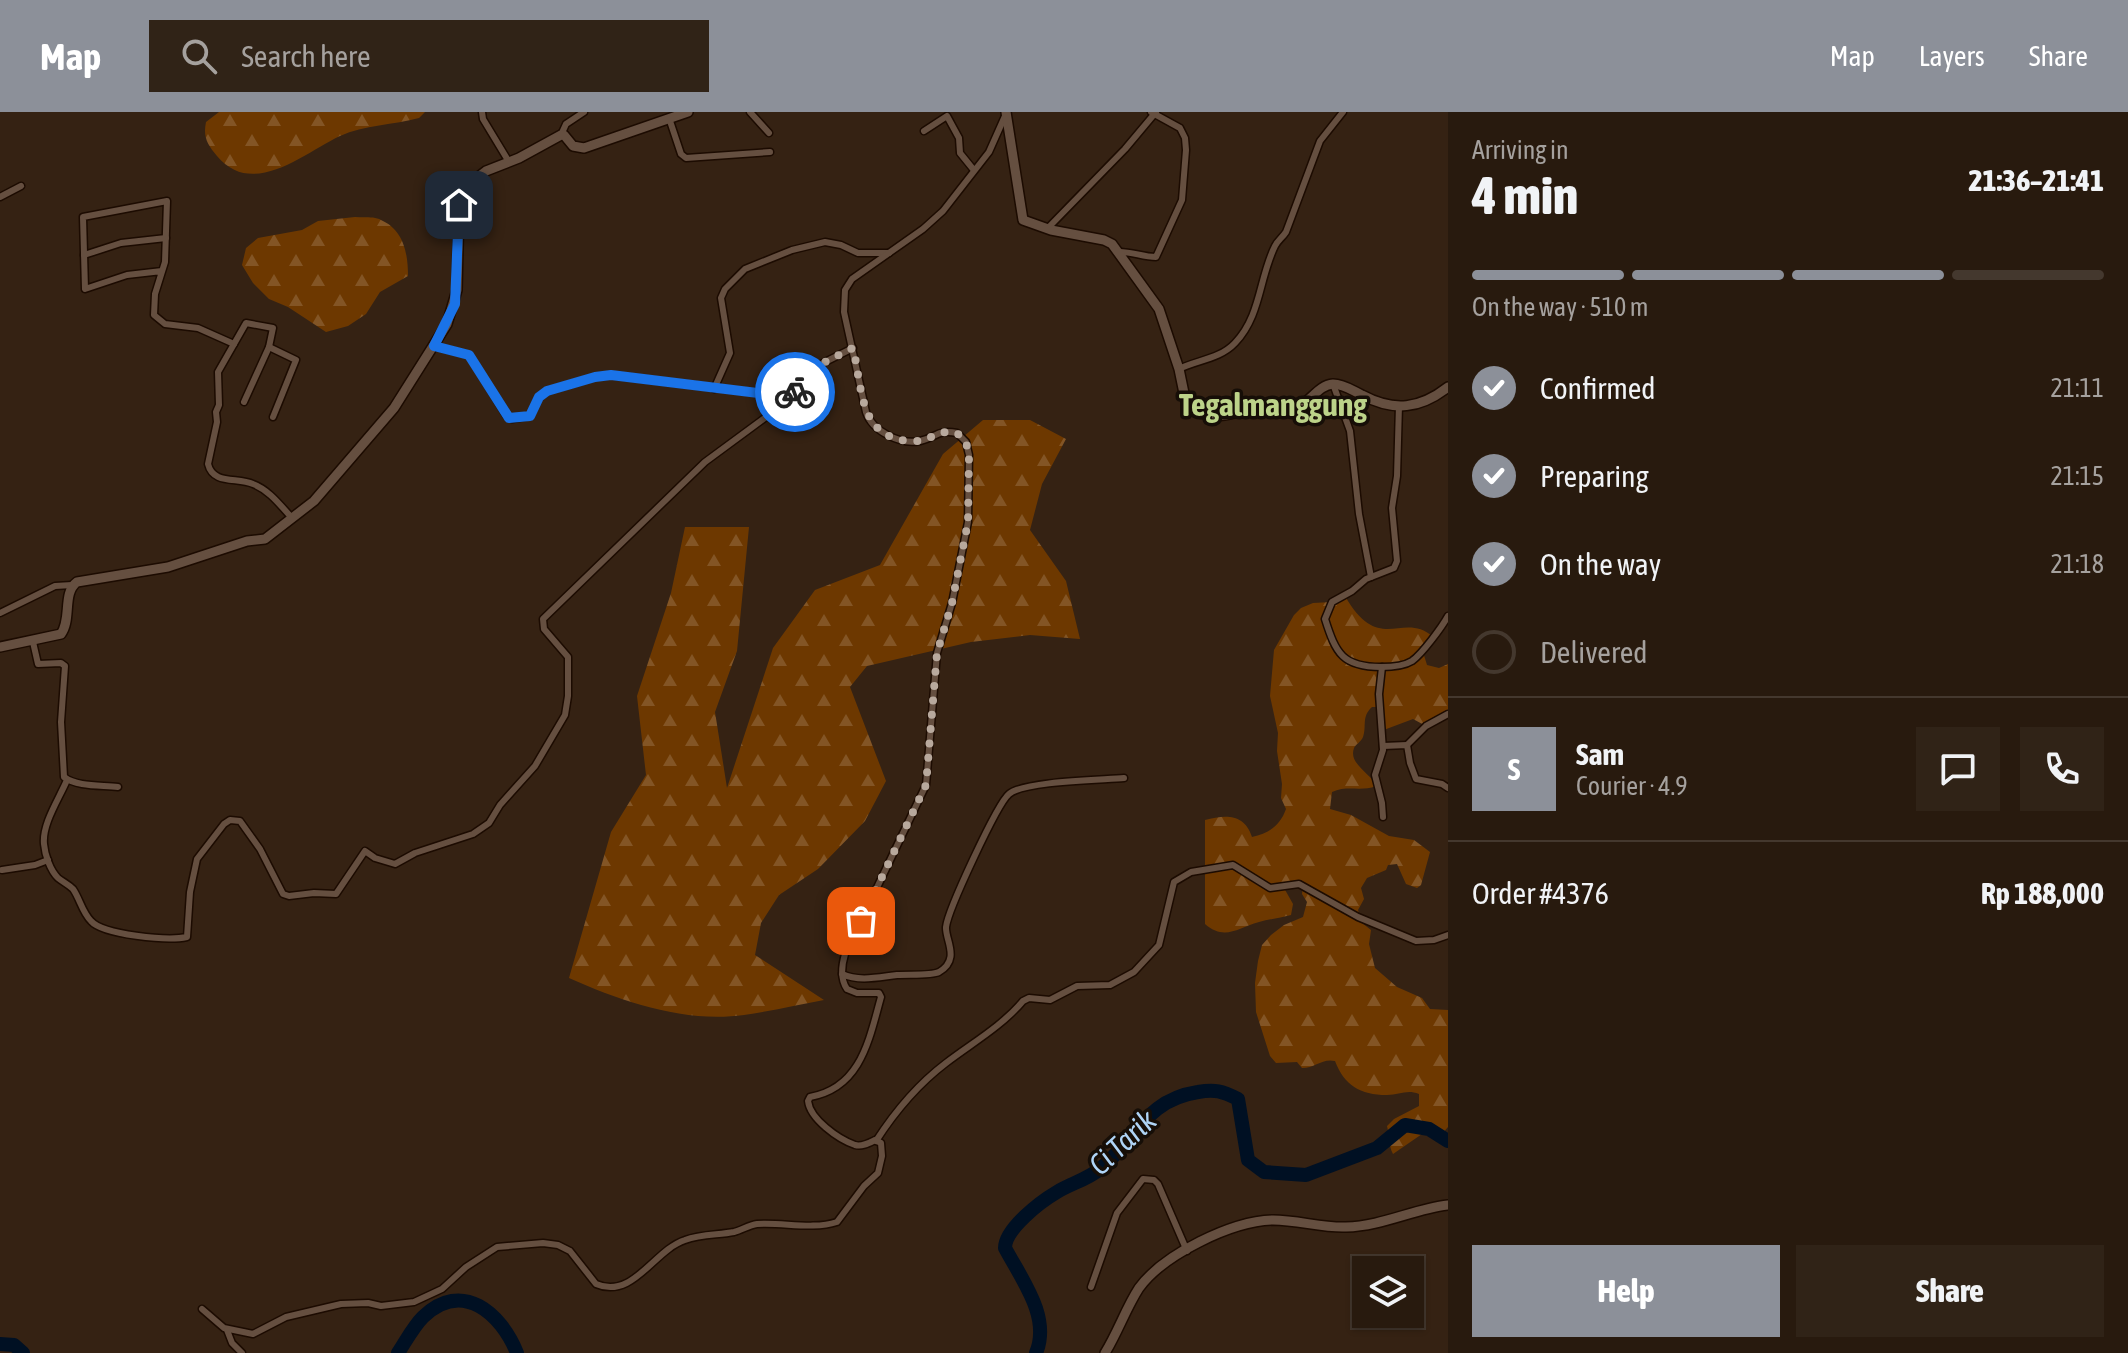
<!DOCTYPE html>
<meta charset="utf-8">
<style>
body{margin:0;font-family:"Asap Condensed",sans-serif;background:#302317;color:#f1f3f6;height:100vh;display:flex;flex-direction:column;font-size:30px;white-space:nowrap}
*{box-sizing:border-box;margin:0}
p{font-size:26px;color:#a5a19e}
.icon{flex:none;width:44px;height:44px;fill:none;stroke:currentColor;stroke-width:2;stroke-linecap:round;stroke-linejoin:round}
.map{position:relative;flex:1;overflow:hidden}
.details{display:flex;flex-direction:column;background:#281a0e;width:680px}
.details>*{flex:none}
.buttons{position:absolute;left:1352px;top:1144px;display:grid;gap:16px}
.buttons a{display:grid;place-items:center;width:72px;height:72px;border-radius:0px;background:#281a0e;box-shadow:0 2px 6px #0004,0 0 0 2px #44382e;font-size:40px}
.pin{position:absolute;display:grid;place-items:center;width:68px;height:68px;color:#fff;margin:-34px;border-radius:16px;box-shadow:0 4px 12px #0006}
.courier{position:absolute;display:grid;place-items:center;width:80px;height:80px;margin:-40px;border:6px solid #1a73e8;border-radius:50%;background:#fff;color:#222;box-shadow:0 2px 10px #0007}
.overview em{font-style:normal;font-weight:800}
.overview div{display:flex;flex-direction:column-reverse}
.overview{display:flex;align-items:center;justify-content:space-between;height:136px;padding:0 24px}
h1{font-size:52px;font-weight:800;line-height:60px}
.bar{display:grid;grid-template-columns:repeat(4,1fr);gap:12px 8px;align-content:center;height:96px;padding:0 24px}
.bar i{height:10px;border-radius:6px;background:#44382e}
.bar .on{background:#8c9099}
.bar p{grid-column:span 4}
.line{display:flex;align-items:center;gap:20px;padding:0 24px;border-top:2px solid #44382e}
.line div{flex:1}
.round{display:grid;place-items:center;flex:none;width:84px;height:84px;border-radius:0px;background:#302317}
ol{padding:0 24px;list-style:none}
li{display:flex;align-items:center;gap:24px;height:88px}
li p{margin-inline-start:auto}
li .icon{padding:8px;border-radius:50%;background:#8c9099;color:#fff;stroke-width:4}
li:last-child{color:#a5a19e}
li i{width:44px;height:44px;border:4px solid #44382e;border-radius:50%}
.button{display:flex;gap:16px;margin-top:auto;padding:16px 24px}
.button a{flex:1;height:92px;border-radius:0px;background:#8c9099;color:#fff;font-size:32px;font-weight:800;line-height:92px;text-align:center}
.button a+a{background:#302317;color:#f1f3f6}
header{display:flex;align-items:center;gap:48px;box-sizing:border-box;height:112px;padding:0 40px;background:#8c9099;color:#fff}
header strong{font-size:38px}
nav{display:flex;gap:44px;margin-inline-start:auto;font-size:28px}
.search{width:560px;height:72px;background:#302317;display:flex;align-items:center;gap:20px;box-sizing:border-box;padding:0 28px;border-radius:0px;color:#a5a19e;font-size:30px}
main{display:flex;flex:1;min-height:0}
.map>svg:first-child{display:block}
.forest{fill:url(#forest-firs)}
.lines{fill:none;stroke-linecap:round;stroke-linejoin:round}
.river{stroke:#001023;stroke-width:14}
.street-casing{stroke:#1c0b01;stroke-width:9}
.secondary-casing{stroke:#1c0b01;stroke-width:12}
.street{stroke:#654f40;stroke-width:6}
.secondary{stroke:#654f40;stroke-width:9}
.done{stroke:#b8a99d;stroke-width:8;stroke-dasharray:0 14.4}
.route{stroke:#1a73e8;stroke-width:10}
.labels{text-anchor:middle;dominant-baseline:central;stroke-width:7;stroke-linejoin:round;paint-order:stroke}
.water-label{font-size:30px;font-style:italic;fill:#afd4f6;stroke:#160e07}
.quarter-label{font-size:32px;font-weight:bold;fill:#bcd389;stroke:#160e07}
</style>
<header>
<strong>Map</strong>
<div class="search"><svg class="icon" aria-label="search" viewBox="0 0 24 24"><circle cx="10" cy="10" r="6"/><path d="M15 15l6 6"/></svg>Search here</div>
<nav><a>Map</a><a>Layers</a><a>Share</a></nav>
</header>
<main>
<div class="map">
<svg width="1448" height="1241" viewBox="0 0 1448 1241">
<defs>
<pattern id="forest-firs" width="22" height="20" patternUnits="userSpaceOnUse" patternTransform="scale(2)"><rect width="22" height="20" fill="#6d3800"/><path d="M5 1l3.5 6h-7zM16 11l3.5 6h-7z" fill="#835525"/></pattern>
</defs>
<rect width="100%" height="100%" fill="#352213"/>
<g class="forest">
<path d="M 219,0 L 425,0 L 419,6 C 394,13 364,13 340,24 C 304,41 253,87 217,44 C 207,32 203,25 206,10 Z"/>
<path d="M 355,105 C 363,106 374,104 381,108 C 404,118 408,142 408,164 L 380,180 L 366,202 L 348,214 L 326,220 L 288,195 L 269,187 L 253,171 L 242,153 L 246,136 L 258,126 L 302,118 L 318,109 Z"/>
<path d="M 983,308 L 1030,308 L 1066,327 L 1042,372 L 1030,418 L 1066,469 L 1080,527 L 1030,523 L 971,530 L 867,554 L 850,575 L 886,669 L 865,709 L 818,757 L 779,783 L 761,811 L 755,843 L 824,888 C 798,893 771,899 744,903 C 684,911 623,890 569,866 L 611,720 L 646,663 L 637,584 L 671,481 L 685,415 L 749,415 L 737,539 L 715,600 L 727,676 L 773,536 L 815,478 L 880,453 L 943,342 Z"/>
<path d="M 1345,484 C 1379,544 1403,498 1433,525 L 1422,537 L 1427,553 L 1439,556 L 1448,552 L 1448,602 L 1426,614 L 1413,607 L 1381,619 L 1380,595 L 1372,595 C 1361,605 1367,614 1363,625 C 1361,630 1356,632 1354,636 C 1348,652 1371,661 1376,674 C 1361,680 1347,673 1332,680 L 1330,697 L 1351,703 L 1389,724 L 1414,728 L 1430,740 L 1421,773 L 1417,776 L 1406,772 L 1397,752 L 1388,753 L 1386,758 L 1367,766 L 1361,776 L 1364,787 L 1358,798 L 1362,811 L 1371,818 L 1369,832 L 1375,856 L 1397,875 L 1422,886 L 1430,897 L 1448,898 L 1448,1015 L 1441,1023 L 1422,1022 L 1393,1042 C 1388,1032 1390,1025 1387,1014 L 1394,1007 L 1419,994 L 1419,982 C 1407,977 1399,983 1387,983 C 1360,983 1344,973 1335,949 C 1322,946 1315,956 1302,956 L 1297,950 L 1276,951 L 1270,944 L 1256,900 L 1255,871 L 1258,849 L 1262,833 L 1271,823 L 1284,813 L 1303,805 L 1307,790 L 1302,782 L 1303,774 L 1284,776 L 1293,792 L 1291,803 C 1280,806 1269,807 1259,810 C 1237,816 1225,829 1205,812 L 1205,708 C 1225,703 1244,701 1252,725 C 1269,721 1280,714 1286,697 L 1281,686 L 1282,672 L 1277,639 L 1278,621 L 1270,584 L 1274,538 L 1294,503 L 1301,496 L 1313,491 L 1332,490 Z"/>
</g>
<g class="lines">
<g class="river">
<polyline points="0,1232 14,1233 23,1241"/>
<path d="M 398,1241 C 406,1229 413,1215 423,1205 C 462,1167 501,1201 517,1241"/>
<path d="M 1036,1241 C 1051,1205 1022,1168 1005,1136 C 1005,1117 1040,1090 1057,1080 C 1070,1072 1088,1067 1100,1057 C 1137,1027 1145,988 1198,980 C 1215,977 1222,979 1238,987 L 1248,1048 L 1264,1060 L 1306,1063 L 1377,1036 L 1405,1013 L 1429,1017 L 1448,1029"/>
</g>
<g class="street-casing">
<g id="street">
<polyline points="482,0 483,7 509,50"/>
<polyline points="750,0 769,21"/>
<polyline points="669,6 681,42 686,46 770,40"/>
<polyline points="924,19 947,4 959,26 960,41 973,57"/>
<polyline points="561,23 566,12 584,0"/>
<polyline points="0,85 21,74"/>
<polyline points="1047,117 1125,37 1156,0"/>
<path d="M 1117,140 C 1131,139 1142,145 1156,145 L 1182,88 L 1186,38 L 1185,26 L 1180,16 L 1151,0"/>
<polyline points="84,143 121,131 166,126"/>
<polyline points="162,159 127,163 85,177 83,105 167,89 165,150 155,182 154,203 165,212 198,216 234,232"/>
<polyline points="434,234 469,243 506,303 512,307 530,304 539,285 547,279 595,265 611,263 790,285"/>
<polyline points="269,235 296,248 273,305"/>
<path d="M 1179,257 C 1197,248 1220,247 1235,231 C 1261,204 1259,166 1275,134 C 1278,128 1282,126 1286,120 L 1320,29 L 1343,0"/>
<polyline points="1333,272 1350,319 1359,402 1371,465"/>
<polyline points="714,277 730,241 721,186 725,177 745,157 792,138 825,130 841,133 858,141 889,141"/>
<path d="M 244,290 L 269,235 L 273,216 L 246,211 L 218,260 L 219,293 L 216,300 L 217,310 L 208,352 C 213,373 237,365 253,372 C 269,378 280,393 292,406"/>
<path d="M 1399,293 L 1397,364 L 1392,396 L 1397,449 L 1394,456 L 1366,467 L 1352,479 L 1332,490 L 1325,507 C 1336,542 1343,555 1381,555 C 1390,555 1404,554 1412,549 C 1422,542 1442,515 1448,504"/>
<polyline points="0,501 55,474 72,473"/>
<path d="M 33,530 L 38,552 L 61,551 L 65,554 L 61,610 L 64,665 C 77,675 101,673 118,675"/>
<polyline points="1382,555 1379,582 1383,638 1375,663 1382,691 1383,705"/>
<polyline points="1407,633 1426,614 1448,602"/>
<polyline points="1383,634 1407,633 1410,651 1416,667 1442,672 1448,676"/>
<path d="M 67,668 C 59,687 42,712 44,732 C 45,743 50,758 58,766 C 63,770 68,772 73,777 C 80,787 82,800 91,809 C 103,823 168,829 187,825 L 190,780 L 197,747 L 224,712 L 230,708 L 240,709 L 260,737 L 283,782 L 289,784 L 314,781 L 336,782 L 365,739 L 375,746 L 395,752 L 415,741 L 473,722 L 489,711 L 500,693 L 535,654 L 565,603 L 568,584 L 568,545 L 544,517 L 543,507 L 705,350 L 781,294 L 823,251 L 853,236"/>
<polyline points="2,758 35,753 48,748"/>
<path d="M 842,862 C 859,870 879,865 897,863 C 908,862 931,864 939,860 C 961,847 945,828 946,815 C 948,798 997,692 1009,682 C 1024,669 1102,668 1124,666"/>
<path d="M 876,1029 C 896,998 917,973 946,951 C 972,931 1001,915 1023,889 L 1029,886 L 1050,888 L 1077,874 L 1110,873 L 1134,860 L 1159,833 L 1174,770 L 1191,760 L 1233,753 L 1270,776 L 1299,772 L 1358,805 L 1416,829 L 1434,828 L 1448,823"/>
<polyline points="1091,1175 1117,1101 1143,1067 1154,1068 1158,1072 1187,1139"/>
<path d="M 202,1197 L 224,1216 L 253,1222 L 286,1205 L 341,1192 L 368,1191 L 381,1194 L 414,1190 L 442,1177 L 466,1155 L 497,1135 L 543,1131 L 558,1133 L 570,1139 L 596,1172 C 633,1188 654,1138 685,1128 C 701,1122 718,1123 734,1120 C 742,1118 749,1113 757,1112 C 783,1110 812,1118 837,1110 L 864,1074 L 878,1061 L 882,1044 L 881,1031 L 875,1028 C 869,1031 862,1035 855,1033 C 838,1027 810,1007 808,989 L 810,985 C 861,976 869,928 881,885 L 879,881 L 857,881 L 847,877 C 834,858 850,826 861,809 L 926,673 L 937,541 L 952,491 L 968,410 L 969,343 L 966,330 L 957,321 C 938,317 937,325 920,329 C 900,333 872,319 866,300 L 844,200 L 845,178 L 852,167 L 923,117 L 943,99 L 989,40 L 1005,4"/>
<polyline points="227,1218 232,1231 242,1241"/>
</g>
</g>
<g class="secondary-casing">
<g id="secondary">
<path d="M 1006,0 L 1023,108 L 1051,118 L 1104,128 L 1112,132 L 1159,197 L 1179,257 L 1185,286 L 1193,299 C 1227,310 1235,298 1266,294 C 1276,293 1287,298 1297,295 C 1310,291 1318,273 1333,272 C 1344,272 1353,279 1362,283 C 1394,300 1420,297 1448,275"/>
<path d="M 0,535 L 61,522 C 72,507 62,481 77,470 L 168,455 L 247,429 L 265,427 L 314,389 L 394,296 L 447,212 L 457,178 L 459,93 L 464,76 L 486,59 L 519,46 L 561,23 L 564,23 L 573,34 L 584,36 L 688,0"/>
<path d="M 1105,1241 C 1118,1220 1126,1196 1139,1176 C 1164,1142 1232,1109 1273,1108 C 1298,1108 1322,1116 1346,1115 C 1382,1114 1414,1097 1448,1093"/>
</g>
</g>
<use href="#street" class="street"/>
<use href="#secondary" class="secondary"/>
</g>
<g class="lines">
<path class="done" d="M 795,280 L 823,251 L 853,236 C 863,277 858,330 916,329 C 932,329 937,316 957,321 L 966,330 L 969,343 L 968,410 L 952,491 L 937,541 L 926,673 L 861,809"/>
<polyline class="route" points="459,93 455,192 434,234 469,243 509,306 530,304 539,285 547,279 595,265 611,263 790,285 795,280"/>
</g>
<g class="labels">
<g class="water-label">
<text transform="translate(1122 1030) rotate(-43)">Ci Tarik</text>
</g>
<g class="quarter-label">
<text x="1273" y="292">Tegalmanggung</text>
</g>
</g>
</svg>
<div class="buttons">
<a><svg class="icon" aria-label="layers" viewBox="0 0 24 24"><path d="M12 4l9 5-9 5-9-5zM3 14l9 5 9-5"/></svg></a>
</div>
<div class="pin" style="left:861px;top:809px;background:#ea580c"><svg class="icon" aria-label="bag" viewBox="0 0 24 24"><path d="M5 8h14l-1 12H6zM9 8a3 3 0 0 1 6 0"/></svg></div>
<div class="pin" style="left:459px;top:93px;background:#1f2937"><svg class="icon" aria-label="home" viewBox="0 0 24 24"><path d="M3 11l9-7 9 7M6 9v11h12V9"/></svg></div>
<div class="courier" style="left:795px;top:280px"><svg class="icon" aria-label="bike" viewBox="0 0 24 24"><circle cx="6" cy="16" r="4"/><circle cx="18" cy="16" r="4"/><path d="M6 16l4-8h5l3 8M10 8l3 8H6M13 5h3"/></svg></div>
</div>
<section class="details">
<div class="overview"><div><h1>4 min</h1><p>Arriving in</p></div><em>21:36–21:41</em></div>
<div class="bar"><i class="on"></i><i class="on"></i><i class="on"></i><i></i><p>On the way · 510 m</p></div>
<ol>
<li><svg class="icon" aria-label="check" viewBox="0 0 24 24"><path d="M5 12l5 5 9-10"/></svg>Confirmed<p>21:11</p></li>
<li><svg class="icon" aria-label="check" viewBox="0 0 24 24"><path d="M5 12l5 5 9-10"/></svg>Preparing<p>21:15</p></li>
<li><svg class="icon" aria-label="check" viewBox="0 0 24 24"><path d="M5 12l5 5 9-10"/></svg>On the way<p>21:18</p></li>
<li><i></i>Delivered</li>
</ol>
<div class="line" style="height:144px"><b class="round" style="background:#8c9099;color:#fff">S</b><div><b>Sam</b><p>Courier · 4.9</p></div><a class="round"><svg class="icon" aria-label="chat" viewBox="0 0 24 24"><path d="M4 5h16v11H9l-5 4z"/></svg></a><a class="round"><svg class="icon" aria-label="phone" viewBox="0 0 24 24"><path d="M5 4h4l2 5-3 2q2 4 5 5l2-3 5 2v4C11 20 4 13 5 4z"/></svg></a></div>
<div class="line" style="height:104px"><div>Order #4376</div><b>Rp 188,000</b></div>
<div class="button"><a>Help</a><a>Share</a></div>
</section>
</main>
